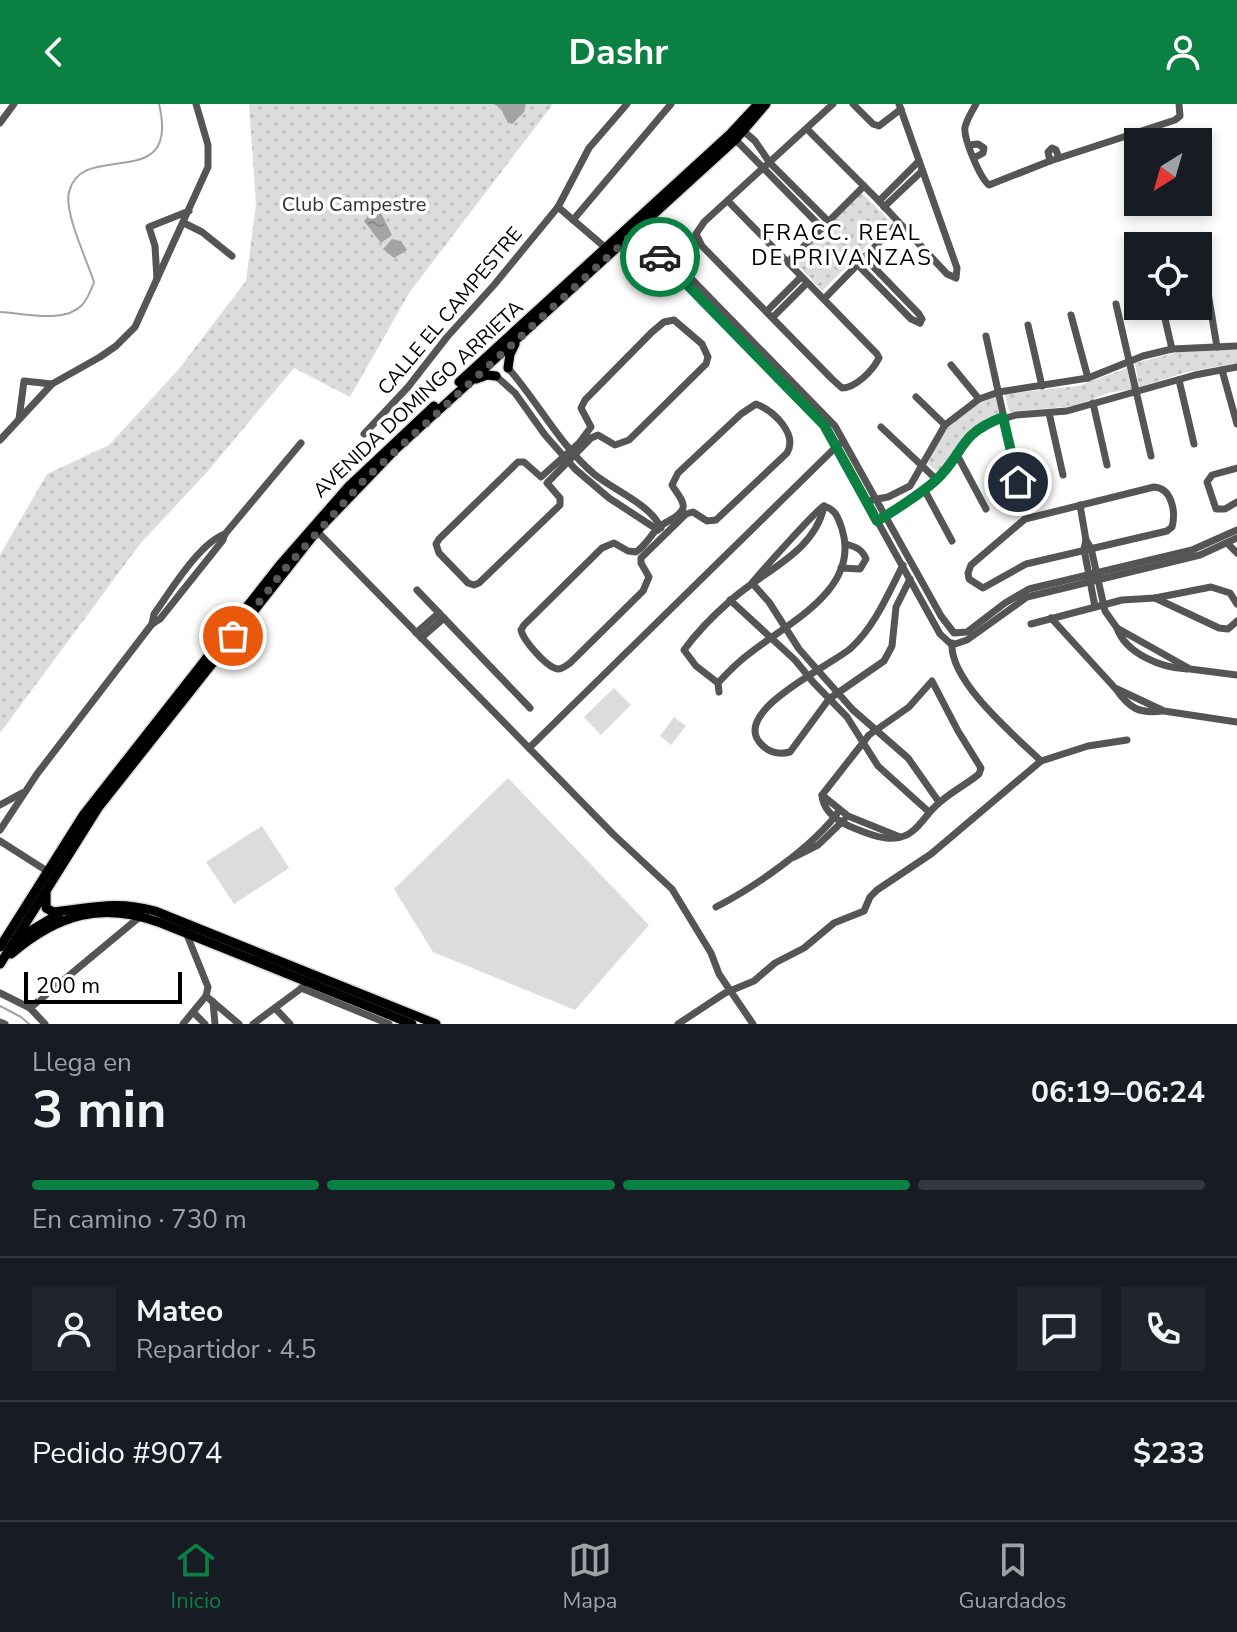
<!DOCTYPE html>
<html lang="es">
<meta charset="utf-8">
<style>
body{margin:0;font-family:"Nunito Sans",sans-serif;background:#20242c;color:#f1f3f6;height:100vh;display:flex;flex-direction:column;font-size:30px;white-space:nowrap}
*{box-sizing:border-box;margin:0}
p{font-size:26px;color:#9ea1a6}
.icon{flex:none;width:44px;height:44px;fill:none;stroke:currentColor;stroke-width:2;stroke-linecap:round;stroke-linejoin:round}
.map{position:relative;height:920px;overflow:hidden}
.side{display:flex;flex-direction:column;background:#171b24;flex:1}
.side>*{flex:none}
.needle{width:52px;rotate:217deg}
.tools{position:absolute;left:1124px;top:24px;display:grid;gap:16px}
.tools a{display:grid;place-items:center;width:88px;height:88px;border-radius:0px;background:#171b24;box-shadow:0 4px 12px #0003;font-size:40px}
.scale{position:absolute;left:24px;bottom:20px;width:158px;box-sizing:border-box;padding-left:8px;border:4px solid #000;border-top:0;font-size:22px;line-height:28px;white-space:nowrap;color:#000;-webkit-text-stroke:6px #fff;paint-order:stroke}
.pin{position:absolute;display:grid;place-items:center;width:68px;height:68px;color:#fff;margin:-34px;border:4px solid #fff;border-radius:50%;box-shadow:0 2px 8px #0007}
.courier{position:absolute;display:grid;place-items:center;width:80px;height:80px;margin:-40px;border:6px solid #0b8043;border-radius:50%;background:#fff;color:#222;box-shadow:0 2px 10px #0007}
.head em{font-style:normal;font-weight:700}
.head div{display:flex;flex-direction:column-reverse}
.head{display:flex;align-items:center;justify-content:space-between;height:136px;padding:0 32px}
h1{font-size:52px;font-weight:700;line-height:60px}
.bar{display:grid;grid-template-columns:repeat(4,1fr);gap:12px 8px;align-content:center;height:96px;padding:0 32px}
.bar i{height:10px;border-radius:6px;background:#363941}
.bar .active{background:#0b8043}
.bar p{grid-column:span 4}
.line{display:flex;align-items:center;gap:20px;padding:0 32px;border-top:2px solid #363941}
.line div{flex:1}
.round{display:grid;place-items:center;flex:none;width:84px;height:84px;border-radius:0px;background:#20242c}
header{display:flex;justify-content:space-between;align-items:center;height:104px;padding:0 32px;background:#0b8043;color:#fff;font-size:36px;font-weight:700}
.tabs{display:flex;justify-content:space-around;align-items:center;height:112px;border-top:2px solid #363941;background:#171b24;font-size:22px;color:#9ea1a6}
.tabs a{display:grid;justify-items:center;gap:4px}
.tabs .active{color:#0b8043}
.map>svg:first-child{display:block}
.park{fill:url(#park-dots)}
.pitch{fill:#dcdcdc}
.water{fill:url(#water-ripples)}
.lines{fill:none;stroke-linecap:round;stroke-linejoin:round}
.stream{stroke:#a3a3a3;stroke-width:2}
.major-casing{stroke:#dbdbdb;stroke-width:12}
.minor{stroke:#555;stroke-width:7}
.major{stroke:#000;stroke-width:9}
.done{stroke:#595959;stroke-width:8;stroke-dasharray:0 14.4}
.route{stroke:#0b8043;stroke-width:10}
.labels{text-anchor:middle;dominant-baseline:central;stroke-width:7;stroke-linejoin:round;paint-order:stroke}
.park-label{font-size:20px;fill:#333;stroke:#fff}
.street-label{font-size:20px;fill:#000;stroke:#fff}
.neighbourhood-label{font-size:22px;letter-spacing:2px;fill:#000;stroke:#fff}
</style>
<header><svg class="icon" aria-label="back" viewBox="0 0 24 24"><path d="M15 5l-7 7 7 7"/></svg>Dashr<svg class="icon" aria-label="person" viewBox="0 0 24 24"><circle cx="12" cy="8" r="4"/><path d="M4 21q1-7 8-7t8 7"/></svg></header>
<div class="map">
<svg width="1237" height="920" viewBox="0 0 1237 920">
<defs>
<pattern id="park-dots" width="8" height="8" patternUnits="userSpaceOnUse" patternTransform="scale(2)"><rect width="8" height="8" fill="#dcdcdc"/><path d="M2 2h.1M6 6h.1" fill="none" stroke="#bbb" stroke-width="1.8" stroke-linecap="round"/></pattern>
<pattern id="water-ripples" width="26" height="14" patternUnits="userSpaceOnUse" patternTransform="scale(2)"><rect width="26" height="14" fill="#a3a3a3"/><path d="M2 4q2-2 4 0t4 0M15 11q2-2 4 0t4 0" fill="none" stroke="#8b8b8b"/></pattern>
</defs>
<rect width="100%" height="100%" fill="#fff"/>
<g class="park">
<polygon points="249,0 553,0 409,189 350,293 294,264 207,368 140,440 0,629 0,451 47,370 109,341 178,266 246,177 256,100"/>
<polygon points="862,89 891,118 822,187 794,157"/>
<polygon points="1187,246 1237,246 1237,259 1187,268 1139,283 1135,259"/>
<polygon points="1130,263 1134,285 1108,289 1075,302 1009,308 1005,290 1078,282"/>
<path d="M 997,292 L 999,311 C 966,327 959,339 939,369 L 928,360 C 944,324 959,305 997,292 Z"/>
</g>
<g class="pitch">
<polygon points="614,584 631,601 601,631 584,613"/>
<polygon points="674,613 686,622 671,641 660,632"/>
<polygon points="508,674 649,821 575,906 433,848 394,785"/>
<polygon points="262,722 289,764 234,800 206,758"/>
</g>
<g class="water">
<polygon points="494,0 526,0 524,8 512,20 508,19 501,5"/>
<polygon points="377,101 392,131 381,139 364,117"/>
<polygon points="392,135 401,137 407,146 394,154 383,145"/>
</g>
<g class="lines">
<g class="stream">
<path d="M 0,208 C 23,209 65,220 82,201 C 88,195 91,186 94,178 C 87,156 64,109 69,88 C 82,34 181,92 159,0"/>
<polyline points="0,902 21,913 29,920"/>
</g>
<g class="major-casing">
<g id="major">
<polyline points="508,264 510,250 515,240"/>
<polyline points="476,275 487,271 496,272"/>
<polyline points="459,278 730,30 758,0"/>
<path d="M 46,789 L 46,804 L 53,808 C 92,804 115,796 155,807 L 436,920"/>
<polyline points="20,833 59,810"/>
<polyline points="0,843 84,710 279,462 349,382 434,302"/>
<path d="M 11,850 C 58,810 102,797 161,819 L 412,920"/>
<polyline points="0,860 98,704 317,427 396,345 735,36 766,0"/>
</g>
</g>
<g class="minor">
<polyline points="853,0 873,20 879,22 901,5"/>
<path d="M 976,0 C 972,7 967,15 965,23 C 963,34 980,74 989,81 L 1050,57 L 1175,16 L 1180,12 L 1179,0"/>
<polyline points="0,19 14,0"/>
<polyline points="740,24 755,37 770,59 828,117"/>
<polyline points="807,25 879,97 947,170 956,174 957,164 899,0"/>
<polyline points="732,32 822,124"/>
<polyline points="969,41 978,40 984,44 983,49 974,54"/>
<polyline points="1050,57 1048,48 1052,44 1056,46 1059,54"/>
<path d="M 728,97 L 877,250 L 879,254 C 873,266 856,284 842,284 L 832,275 L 702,142 L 696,130 L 704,118 L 833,0"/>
<polyline points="879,97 919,57"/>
<polyline points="558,103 607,145"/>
<polyline points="884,103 922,67"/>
<polyline points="573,116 671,0"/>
<polyline points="184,119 202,128 232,152"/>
<polyline points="639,121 835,322 941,512 954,529 967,528 1005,499 1029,485 1192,446 1237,426"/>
<polyline points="631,124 824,321 940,530 952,541 967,536 1027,493 1200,451 1237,434"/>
<polyline points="864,153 919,210 922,215 920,219"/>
<polyline points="788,158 864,82"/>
<polyline points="857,160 911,215 920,219"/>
<polyline points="157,175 155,142 149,123 189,107"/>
<polyline points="1207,183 1217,243"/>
<polyline points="824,195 898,119"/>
<polyline points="1116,200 1151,352"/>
<polyline points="1162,202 1172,245"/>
<polyline points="767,207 801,173"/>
<polyline points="1071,211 1088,274"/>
<polyline points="773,213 807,179"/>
<polygon points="674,216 702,240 708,253 706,260 629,336 615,341 598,331 591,334 547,379 560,394 560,401 479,479 474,481 468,479 439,449 436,440 439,435 518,358 524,358 541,373 579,339 591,323 581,304 585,296 652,228 664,218"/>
<polyline points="1028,221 1042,282"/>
<polyline points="986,232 1018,378"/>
<polyline points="951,261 979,295"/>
<path d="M 508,264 C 538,298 559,340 594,370 C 615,387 650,400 661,424"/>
<polyline points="1222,266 1237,320"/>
<polyline points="496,272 515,289 545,331 575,365 609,394 658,426"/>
<polyline points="1179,276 1194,340"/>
<polyline points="916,293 945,321"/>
<polyline points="1093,299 1107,361"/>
<path d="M 756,300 C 774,307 798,330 787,349 L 716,416 L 707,417 L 693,408 L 686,410 L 641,454 L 641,459 L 649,473 L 643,487 L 570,559 C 567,561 562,565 558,565 C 547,564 523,536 521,526 L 524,521 L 602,444 L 614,439 L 628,447 L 636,448 C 646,441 650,432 658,424 C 665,417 680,414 683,404 C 685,397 675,387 672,381 L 678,369 L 741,310 Z"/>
<polyline points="1049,309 1063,371"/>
<polyline points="19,315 24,277 52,280"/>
<polyline points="881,323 937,376"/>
<polyline points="364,330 408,283 447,233 494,181 558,103 589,44 627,0"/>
<polyline points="0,336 52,280 100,253 116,242 135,223 208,63 208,41 196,0"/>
<polyline points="956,349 986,405"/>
<polyline points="1237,364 1212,371 1207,378 1216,405 1225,405 1237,398"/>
<path d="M 1154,383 C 1172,384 1176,408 1172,423 L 1167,427 L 1026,460 L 983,484 L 969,475 L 968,469 L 971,461 L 1025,415 Z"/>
<polyline points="924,385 952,437"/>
<polyline points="872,396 888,393 910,382 945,321 979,295 999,288 1088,274 1143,252 1172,245 1237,242"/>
<polyline points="1080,401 1086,436 1084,445 1095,503"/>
<path d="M 824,402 C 817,405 761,468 752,479 L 769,498 L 799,545 L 853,606 L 908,654 L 939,698"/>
<polyline points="883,414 937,376 969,332 987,320 1016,311 1067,307 1195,271 1237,263"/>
<polyline points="314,424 613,730 672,785 711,849 719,870 753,920"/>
<polyline points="1086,436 1091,444 1105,507 1117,524 1190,565 1237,571"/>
<polyline points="1227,439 1237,449"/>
<path d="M 903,461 C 888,490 875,522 851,544 C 834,560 727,608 762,641 C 770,649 779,651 790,648 L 829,595 L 884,557 L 892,542 L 896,503 L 910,475"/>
<path d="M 841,464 L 860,465 L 866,455 C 862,445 856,443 846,440"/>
<polyline points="417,486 530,604"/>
<polyline points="1155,494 1219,524 1228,525 1237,517"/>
<polyline points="730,496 795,556 813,578 847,613 878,662 929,708"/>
<polyline points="1051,514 1115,584 1164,607 1237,618"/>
<path d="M 152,520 L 154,510 C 170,488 199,439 225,430"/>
<polyline points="1031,520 1122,496 1155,494 1211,483 1230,489 1237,500"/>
<path d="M 1117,524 C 1126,550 1162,564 1187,565"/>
<polyline points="416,529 439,509"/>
<polyline points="421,534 444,514"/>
<path d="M 952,539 C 949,577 1015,632 1041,657"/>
<path d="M 932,577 L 958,627 L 981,664 L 979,670 C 967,680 951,688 939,699 C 929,707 923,718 914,726 C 895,743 869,730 849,722 C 836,716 823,706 822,691 L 869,631 L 909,603 Z"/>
<path d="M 718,579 L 696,562 L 684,546 C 697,528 714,511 730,497 C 761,468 815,449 824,402 C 836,406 838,413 842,425 C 861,485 788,519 750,549 C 738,558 728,568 718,579 L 719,588"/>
<path d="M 1116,585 C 1129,604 1139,610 1162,607"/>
<polyline points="529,644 839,340"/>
<polyline points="822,691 848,712 900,733"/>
<polyline points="0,701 22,689"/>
<polyline points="0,726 37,670 152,520 160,515 223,436 225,430 301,339"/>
<polyline points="0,737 47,767"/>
<polyline points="794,753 818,741 844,716"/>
<path d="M 716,803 C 755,783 814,742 839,707"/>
<polyline points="185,826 208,883 206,892 239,920"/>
<polyline points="301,884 389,920"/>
<polyline points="0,889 30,904 45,920"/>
<polyline points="213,898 215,920"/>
<polyline points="30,904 142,811"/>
<polyline points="275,904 290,920"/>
<polyline points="194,909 205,920"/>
<polyline points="0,918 5,920"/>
<polyline points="183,920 206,892"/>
<polyline points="253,920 303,883"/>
<polyline points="678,920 725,889 754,877 775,859 804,844 834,819 864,807 870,793 877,786 931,750 1041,657 1088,642 1127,636"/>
</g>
<use href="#major" class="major"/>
</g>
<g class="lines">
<polyline class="done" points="233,532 284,466 365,375 635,128 660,153"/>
<path class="route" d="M 660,153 L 824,321 L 877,417 C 891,409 923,388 935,377 C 965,350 956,331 1003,313 L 1018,378"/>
</g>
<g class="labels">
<g class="park-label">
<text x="354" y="100">Club Campestre</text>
</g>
<g class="street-label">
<text transform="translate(450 207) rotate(-50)">CALLE EL CAMPESTRE</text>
<text transform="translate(418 295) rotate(-43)">AVENIDA DOMINGO ARRIETA</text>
</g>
<g class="neighbourhood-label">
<text x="842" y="129">FRACC. REAL<tspan x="842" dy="25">DE PRIVANZAS</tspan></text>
</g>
</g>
</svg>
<div class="tools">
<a><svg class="needle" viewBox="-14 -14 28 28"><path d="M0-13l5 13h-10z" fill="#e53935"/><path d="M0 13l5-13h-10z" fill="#9ea1a6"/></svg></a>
<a><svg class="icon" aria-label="locate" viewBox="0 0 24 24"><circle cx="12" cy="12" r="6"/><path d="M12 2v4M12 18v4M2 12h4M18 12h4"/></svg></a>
</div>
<div class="scale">200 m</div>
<div class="pin" style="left:233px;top:532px;background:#ea580c"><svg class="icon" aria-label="bag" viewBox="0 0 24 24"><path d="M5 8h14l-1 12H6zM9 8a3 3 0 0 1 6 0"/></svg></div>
<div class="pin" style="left:1018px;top:378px;background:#1f2937"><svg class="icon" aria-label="home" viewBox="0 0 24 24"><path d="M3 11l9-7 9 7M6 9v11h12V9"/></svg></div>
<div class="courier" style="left:660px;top:153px"><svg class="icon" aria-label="car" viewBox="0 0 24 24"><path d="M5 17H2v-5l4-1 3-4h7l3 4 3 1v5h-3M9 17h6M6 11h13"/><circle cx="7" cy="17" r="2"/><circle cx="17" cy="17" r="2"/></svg></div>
</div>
<section class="side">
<div class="head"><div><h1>3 min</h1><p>Llega en</p></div><em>06:19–06:24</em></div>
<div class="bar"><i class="active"></i><i class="active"></i><i class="active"></i><i></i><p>En camino · 730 m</p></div>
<div class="line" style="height:144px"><a class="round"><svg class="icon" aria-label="person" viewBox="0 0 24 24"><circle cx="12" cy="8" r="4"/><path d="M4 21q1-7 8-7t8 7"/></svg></a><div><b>Mateo</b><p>Repartidor · 4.5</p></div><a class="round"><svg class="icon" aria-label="chat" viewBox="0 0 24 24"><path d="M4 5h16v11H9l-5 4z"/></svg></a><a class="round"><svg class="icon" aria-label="phone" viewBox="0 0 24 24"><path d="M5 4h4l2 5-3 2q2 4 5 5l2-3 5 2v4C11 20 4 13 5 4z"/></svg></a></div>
<div class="line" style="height:104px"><div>Pedido #9074</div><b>$233</b></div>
</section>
<nav class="tabs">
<a class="active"><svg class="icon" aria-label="home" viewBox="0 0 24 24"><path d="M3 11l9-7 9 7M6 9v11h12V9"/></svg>Inicio</a>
<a><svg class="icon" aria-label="map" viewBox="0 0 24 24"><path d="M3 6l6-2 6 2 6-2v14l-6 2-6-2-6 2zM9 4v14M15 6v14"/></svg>Mapa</a>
<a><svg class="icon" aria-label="saved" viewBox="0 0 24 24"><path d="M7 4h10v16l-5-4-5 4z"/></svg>Guardados</a>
</nav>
